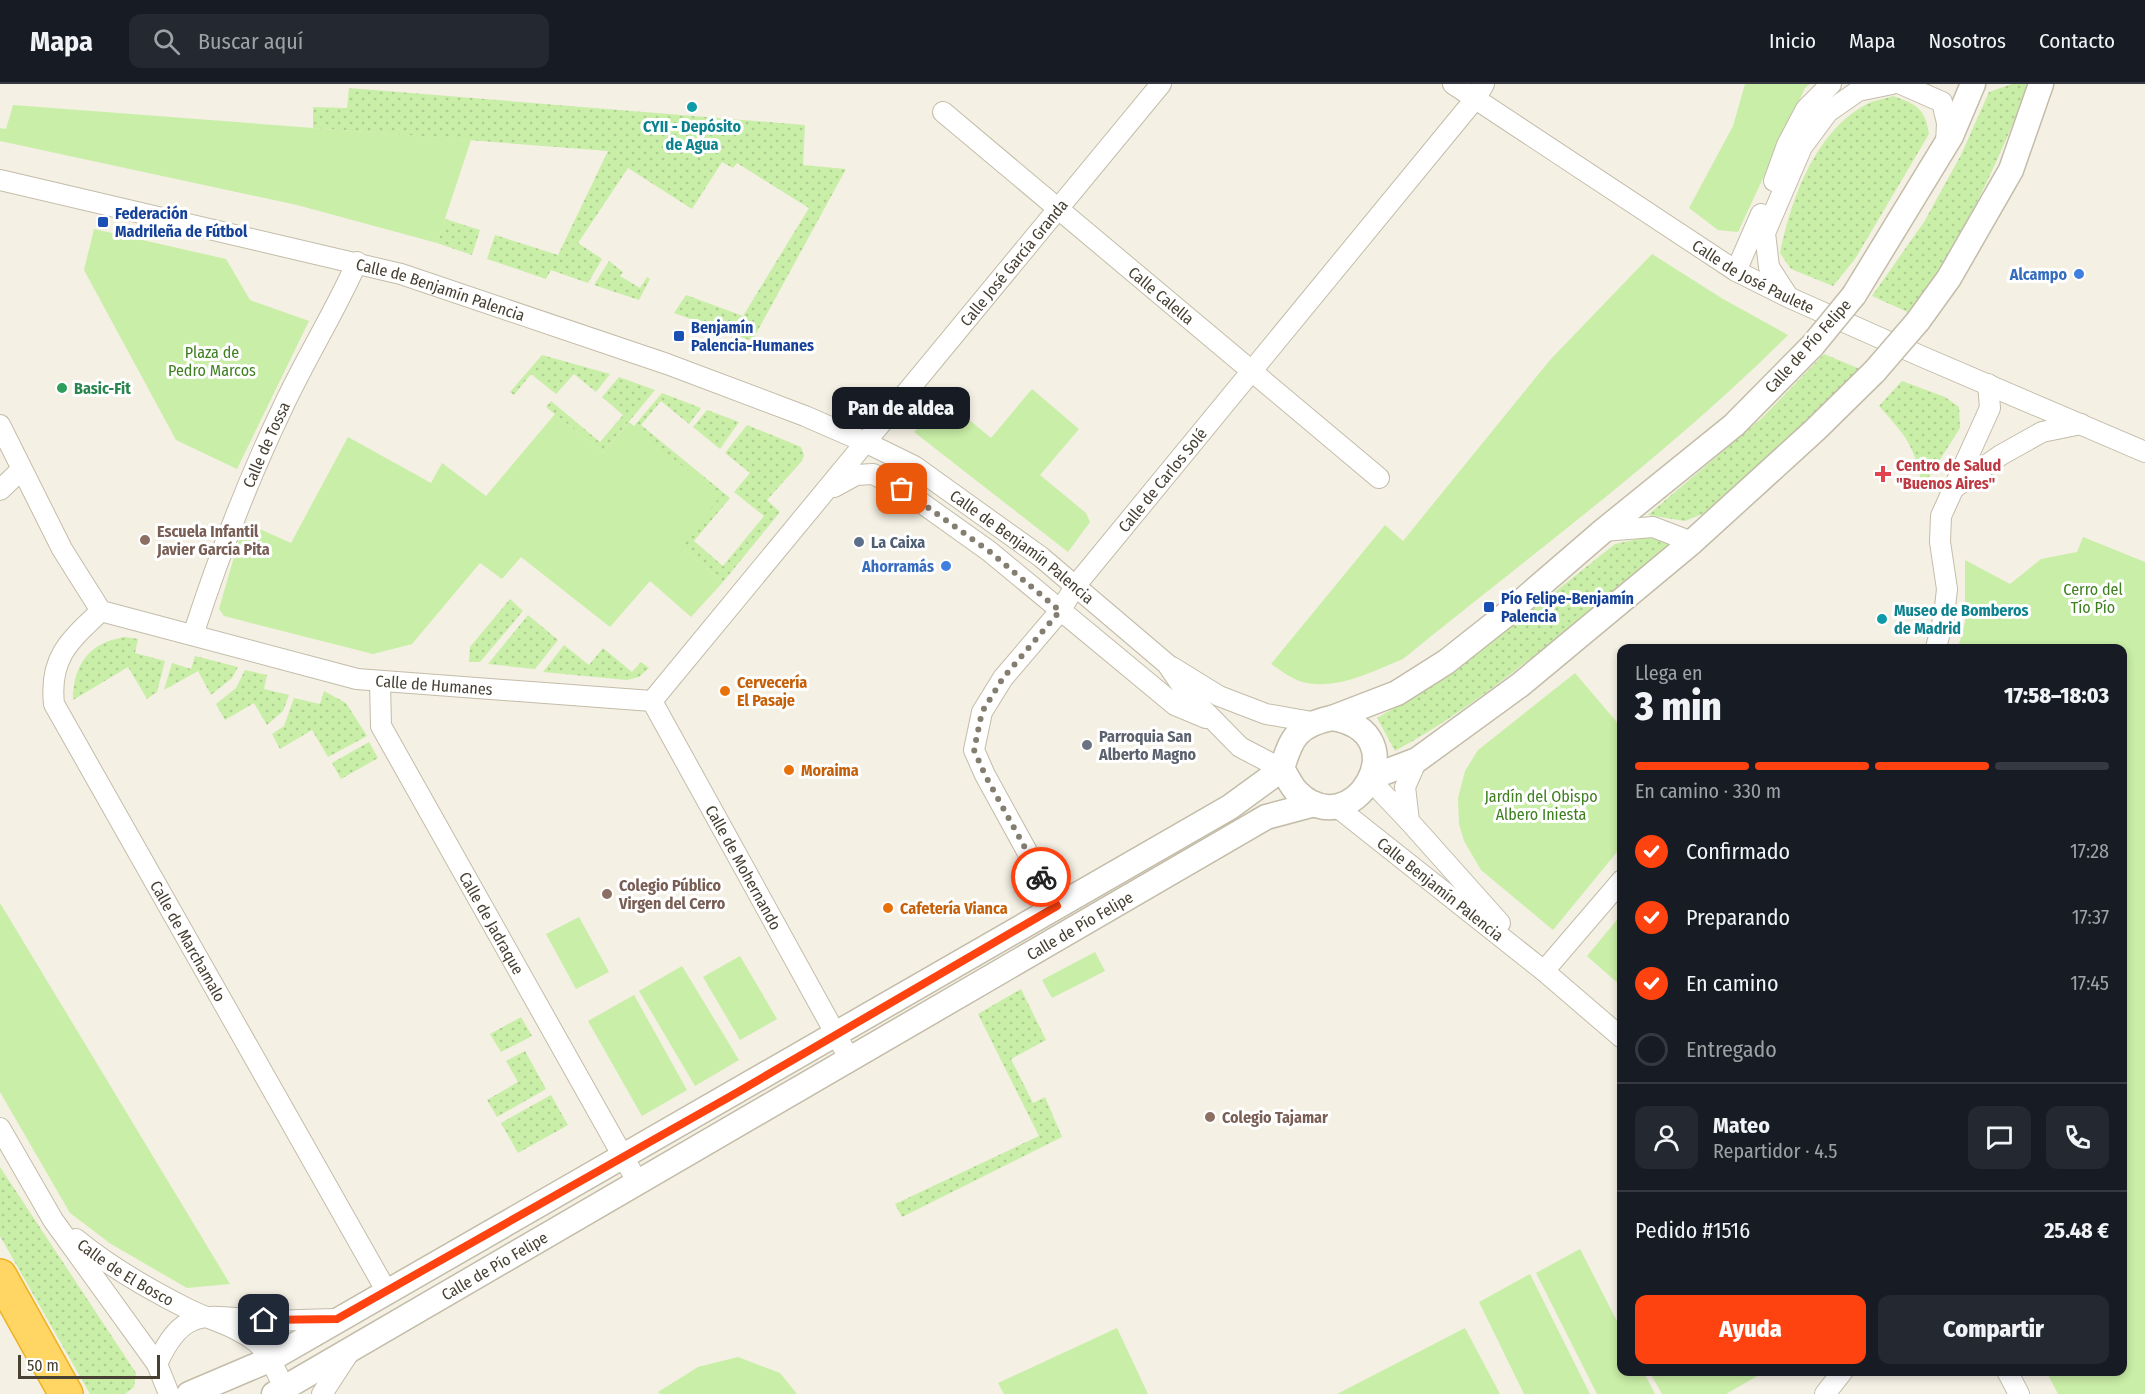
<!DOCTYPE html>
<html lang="es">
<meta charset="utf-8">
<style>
body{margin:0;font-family:"Fira Sans Condensed",sans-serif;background:#242831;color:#f1f3f6;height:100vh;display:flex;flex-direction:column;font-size:22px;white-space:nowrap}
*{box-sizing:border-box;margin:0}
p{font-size:20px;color:#9ea1a6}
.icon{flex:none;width:33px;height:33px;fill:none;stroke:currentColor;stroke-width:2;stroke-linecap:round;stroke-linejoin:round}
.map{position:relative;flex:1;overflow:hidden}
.drawer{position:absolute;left:1617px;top:560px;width:510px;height:732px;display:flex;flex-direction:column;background:#171b24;border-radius:12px;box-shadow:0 3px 9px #0003}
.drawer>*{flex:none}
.scale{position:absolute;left:18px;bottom:15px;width:142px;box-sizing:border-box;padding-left:6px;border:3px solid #474033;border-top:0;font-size:16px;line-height:21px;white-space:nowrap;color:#474033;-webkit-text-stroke:4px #fff;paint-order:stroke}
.pin{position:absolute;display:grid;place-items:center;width:51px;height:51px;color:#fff;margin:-26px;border-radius:12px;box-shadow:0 3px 9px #0006}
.courier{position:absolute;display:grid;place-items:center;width:60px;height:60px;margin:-30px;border:4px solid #ff4310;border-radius:50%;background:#fff;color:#222;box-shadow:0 2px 8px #0007}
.bubble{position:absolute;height:42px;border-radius:12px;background:#171b24;box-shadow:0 3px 9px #0003;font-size:20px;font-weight:800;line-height:42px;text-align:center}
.headline em{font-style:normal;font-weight:800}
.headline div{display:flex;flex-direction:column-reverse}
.headline{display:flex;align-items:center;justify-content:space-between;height:102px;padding:0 18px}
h1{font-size:39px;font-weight:800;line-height:45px}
.bar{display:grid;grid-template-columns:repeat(4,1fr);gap:9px 6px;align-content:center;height:72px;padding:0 18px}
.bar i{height:8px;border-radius:4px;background:#363941}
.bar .current{background:#ff4310}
.bar p{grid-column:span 4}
.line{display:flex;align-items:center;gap:15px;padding:0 18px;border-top:2px solid #363941}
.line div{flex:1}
.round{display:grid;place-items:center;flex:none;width:63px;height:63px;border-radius:12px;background:#242831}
ol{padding:0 18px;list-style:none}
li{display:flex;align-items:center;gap:18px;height:66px}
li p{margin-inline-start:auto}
li .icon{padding:6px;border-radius:50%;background:#ff4310;color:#fff;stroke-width:4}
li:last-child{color:#9ea1a6}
li i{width:33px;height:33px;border:3px solid #363941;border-radius:50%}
.button{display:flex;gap:12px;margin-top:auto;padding:12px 18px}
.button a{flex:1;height:69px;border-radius:12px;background:#ff4310;color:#fff;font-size:24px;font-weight:800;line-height:69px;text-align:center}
.button a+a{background:#242831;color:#f1f3f6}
header{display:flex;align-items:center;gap:36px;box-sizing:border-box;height:84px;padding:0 30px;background:#171b24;border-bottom:2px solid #363941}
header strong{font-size:28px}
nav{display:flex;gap:33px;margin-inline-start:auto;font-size:21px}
.search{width:420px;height:54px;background:#242831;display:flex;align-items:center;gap:15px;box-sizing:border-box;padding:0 21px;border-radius:12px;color:#9ea1a6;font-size:22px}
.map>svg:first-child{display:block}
.grass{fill:url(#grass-dots)}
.park{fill:#c9eea7}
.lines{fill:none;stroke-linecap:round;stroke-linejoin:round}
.minor-casing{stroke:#c3bca8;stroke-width:22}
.tertiary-casing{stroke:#c3bca8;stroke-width:27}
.motorway-casing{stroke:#efb122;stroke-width:36}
.minor{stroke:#fff;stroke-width:20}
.tertiary{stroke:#fff;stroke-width:24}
.motorway{stroke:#ffd564;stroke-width:33}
.tertiary-bridge-casing{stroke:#c3bca8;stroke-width:27;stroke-linecap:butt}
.tertiary-bridge{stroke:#fff;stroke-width:24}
.done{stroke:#847e71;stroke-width:6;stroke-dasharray:0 10.8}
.route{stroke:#ff4310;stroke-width:8}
.culture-dot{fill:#0f9aa8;stroke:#fff;stroke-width:2}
.transit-dot{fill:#1a4fb4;stroke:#fff;stroke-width:2}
.shop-dot{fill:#3f7fe0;stroke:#fff;stroke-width:2}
.leisure-dot{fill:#2e9e5b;stroke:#fff;stroke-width:2}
.health-dot{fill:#e0444e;stroke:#fff;stroke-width:2}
.education-dot{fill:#8d6e63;stroke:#fff;stroke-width:2}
.service-dot{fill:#5c6f8a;stroke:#fff;stroke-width:2}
.food-dot{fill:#e8710a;stroke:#fff;stroke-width:2}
.worship-dot{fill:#6b7280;stroke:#fff;stroke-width:2}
.labels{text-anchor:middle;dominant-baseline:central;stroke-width:6;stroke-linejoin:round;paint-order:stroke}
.culture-label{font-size:16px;font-weight:bold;fill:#0d838f;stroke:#fff}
.transit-label{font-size:16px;font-weight:bold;fill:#164399;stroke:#fff;text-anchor:start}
.street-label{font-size:16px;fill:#474033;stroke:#fff}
.shop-label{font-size:16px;font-weight:bold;fill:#366cbe;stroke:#fff;text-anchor:end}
.park-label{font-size:16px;fill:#3e7f20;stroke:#fff}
.leisure-label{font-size:16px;font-weight:bold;fill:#27864d;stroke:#fff;text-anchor:start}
.health-label{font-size:16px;font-weight:bold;fill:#be3a42;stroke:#fff;text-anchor:start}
.education-label{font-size:16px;font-weight:bold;fill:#785e54;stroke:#fff;text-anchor:start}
.service-label{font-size:16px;font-weight:bold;fill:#4e5e75;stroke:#fff;text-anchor:start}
.food-label{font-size:16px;font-weight:bold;fill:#c56008;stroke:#fff;text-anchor:start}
.worship-label{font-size:16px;font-weight:bold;fill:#5b616d;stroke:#fff;text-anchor:start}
</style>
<header>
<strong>Mapa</strong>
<div class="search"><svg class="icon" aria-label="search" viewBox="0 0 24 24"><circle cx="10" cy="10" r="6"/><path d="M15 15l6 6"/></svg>Buscar aquí</div>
<nav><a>Inicio</a><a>Mapa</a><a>Nosotros</a><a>Contacto</a></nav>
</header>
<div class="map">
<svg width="2145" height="1310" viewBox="0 0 2145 1310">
<defs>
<pattern id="grass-dots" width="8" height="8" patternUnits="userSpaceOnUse" patternTransform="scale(1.5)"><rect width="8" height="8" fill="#c9eea7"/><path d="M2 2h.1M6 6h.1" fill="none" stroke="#aecd90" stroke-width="1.8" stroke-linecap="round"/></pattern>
</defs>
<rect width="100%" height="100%" fill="#f4f0e4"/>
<g class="grass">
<path d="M 2012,0 L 2029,0 C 1997,81 1961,159 1910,229 L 1872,212 L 1924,138 L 1961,71 L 1989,8 Z"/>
<polygon points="349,4 805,41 803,81 846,85 752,257 674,229 686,211 743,232 809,124 737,79 733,84 722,78 692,125 628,84 578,159 602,175 588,199 551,186 546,195 487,175 495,151 558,171 608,67 313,44 313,23 347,24"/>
<path d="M 1893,12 C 1917,21 1925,24 1929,50 L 1855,175 L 1833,202 L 1791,185 L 1780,169 C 1791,116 1815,47 1867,20 C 1874,16 1885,15 1893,12 Z"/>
<polygon points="445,135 480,146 472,171 437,159"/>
<polygon points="609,177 623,188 620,192 640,204 647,193 650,195 639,216 594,201"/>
<polygon points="1824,270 1860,285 1757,385 1705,429 1685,437 1648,431 1762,334"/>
<polygon points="542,271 610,290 596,308 574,290 556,310 531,290 514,311 510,308"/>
<polygon points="619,293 655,306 603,369 546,323 551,317 600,358 623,331 602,313"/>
<path d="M 1902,297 L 1945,313 L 1959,323 L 1960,344 L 1922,404 C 1916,363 1906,352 1879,322 Z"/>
<polygon points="662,309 701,324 689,340 661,317 641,341 730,414 694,457 723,482 764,432 734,408 750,389 725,369 747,341 801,363 804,371 802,377 767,416 780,428 723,498 680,463 634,342"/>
<polygon points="707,326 739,338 720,365 693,343"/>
<path d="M 1652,452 L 1672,458 C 1582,530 1496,612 1395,667 L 1377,634 L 1452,590 L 1615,460 Z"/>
<polygon points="510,515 523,527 480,578 469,578 470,563"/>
<polygon points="528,531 558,556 535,585 488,580"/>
<path d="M 125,553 L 138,555 L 135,569 L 165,577 L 157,608 L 147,615 L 128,583 L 73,616 C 73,580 90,558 125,553 Z"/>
<polygon points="564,561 589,581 603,564 632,588 641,578 649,584 639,593 627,596 543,588"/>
<polygon points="195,572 238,583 232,594 211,611 198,587 164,606 172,579 191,585"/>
<polygon points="245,586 267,591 264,605 289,611 283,627 267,641 254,619 225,636 216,620 236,604"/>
<polygon points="324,607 346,619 367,652 328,673 312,646 280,665 272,650 284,642 294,614 320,620"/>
<polygon points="369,658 378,674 341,695 332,679"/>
<polygon points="1021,905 1046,956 1011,975 1033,1019 1045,1013 1062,1053 902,1133 895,1120 1039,1052 978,930"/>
<polygon points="521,933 532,952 501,968 490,950"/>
<polygon points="525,967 546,1005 497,1033 487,1016 518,998 506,977"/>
<polygon points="551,1011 568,1041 518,1069 501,1039"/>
<polygon points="0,1083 136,1289 134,1303 125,1310 90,1310 0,1152"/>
</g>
<g class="park">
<polygon points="1745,0 1810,0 1805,4 1738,148 1718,146 1689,124 1733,42"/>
<polygon points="13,21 471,56 437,159 297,121 0,57 0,44 6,45"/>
<polygon points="94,145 226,175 250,216 309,237 237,385 176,356 84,186"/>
<path d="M 1652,170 L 1723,215 L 1788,251 C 1670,369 1533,469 1403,575 C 1371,588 1334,608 1299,597 C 1289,593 1279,585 1271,580 L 1385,441 L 1403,457 L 1550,276 Z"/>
<polygon points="1032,305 1079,345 1040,391 1086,429 1090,438 1068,468 914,348 944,315 991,354"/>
<polygon points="555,330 603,369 629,338 720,413 680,463 723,498 691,533 650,497 610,543 521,473 502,495 480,479 412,560 373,570 224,532 219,525 244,438 291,459 348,353 431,399 442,379 486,412"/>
<polygon points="2083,453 2145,478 2145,1310 2058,1310 2046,1287 2122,1287 2122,564 1958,564 1965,538 1965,476 2010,500 2041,475 2077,468"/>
<polygon points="1575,589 1621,643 1621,763 1553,846 1481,786 1464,757 1459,740 1458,714 1465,687 1478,666"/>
<polygon points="0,819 230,1200 187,1204 111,1160 70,1129 0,1008"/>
<polygon points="1621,831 1621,902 1587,872"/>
<polygon points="579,833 609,888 576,905 546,850"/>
<polygon points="1095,868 1105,887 1052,914 1042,896"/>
<polygon points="740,872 777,935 740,956 703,893"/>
<polygon points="682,882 739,976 695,1002 639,907"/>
<polygon points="634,911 687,1006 642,1032 588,937"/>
<polygon points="1580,1165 1621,1245 1622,1287 1643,1287 1655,1310 1597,1310 1536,1189"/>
<polygon points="1530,1190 1590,1310 1524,1310 1479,1218"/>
<polygon points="1117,1244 1148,1310 1004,1310 998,1299"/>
<polygon points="1465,1244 1500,1310 1337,1310"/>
<polygon points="738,1273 780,1289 797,1310 660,1310 658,1308 698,1283"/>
<polygon points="1649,1287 1766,1287 1726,1310 1662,1310"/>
</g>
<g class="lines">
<g class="minor-casing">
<g id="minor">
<path id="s1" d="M 1453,0 L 1736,187 L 1788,213 L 1923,273 L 2145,368"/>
<polyline points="1901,0 1942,18 1947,39 1946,59"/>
<path id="s2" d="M 943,28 L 1379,394"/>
<path id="s3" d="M 0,96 L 401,190 L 667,280 L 805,332 L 867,359 L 914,382 L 1041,473 L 1167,580 L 1186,608 L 1240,663 L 1282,685"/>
<polyline points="1774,97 1787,61 1806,25 1831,0"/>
<polyline points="1736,187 1761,130"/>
<polyline points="1787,211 1769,183 1765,149 1802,63 1828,28 1858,7 1892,0"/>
<path id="s4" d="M 0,341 L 62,465 L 101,527 L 357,595 L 652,617 L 1161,0"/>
<polyline points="834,403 856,391 873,390 902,405 989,467 1175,621 1206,634"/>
<polyline points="1954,404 2001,371 2042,348 2081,340"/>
<polyline points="0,406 21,386"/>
<polyline points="1603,447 1653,443 1692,458"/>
<path id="s5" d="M 101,527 C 69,557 49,574 54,620 L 387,1208"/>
<path id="s6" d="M 193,551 C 218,474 247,398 282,325 C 305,275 335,228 357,178"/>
<polyline points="1936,564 1944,532 1947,505 1940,458 1941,432 1990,324 1988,300"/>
<polyline points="1172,583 1219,612 1266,630 1312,638"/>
<path id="s7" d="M 380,598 L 381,642 L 638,1099"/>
<path id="s8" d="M 652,617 L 850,976"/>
<polyline points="1417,676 1405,703 1409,737 1500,839"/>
<polyline points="1371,697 1409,737"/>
<path id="s9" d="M 1337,723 L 1544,887 L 1622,954"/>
<path id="s10" d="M 1057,822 L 985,691 L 974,666 L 982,628 L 1003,594 L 1060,527 L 1076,501 L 1475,15 L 1484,0"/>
<polyline points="1544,887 1622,796"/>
<polyline points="0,1044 53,1136 157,1280 169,1310"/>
<path id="s11" d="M 76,1155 C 111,1184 150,1206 190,1226 C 213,1237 236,1242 256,1258 C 270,1270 279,1294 287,1310"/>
<path d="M 157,1280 C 184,1220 207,1233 263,1236 C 287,1238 312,1235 337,1235"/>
<polyline points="2007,1287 2019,1310"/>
<polyline points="322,1310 350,1267"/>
<polyline points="1825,1310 1843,1287"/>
</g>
</g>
<g class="tertiary-casing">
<g id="tertiary">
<polyline points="1854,211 1951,52 1973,0"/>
<polyline points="1918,237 1949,194 2011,86 2041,0"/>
<polyline points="1332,634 1397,609 1446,578 1508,529 1603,447 1734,341 1813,261"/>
<path d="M 1332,634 C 1421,649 1352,764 1297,708 C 1291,702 1287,692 1282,685 C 1291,653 1298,641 1332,634 Z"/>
<polyline points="1372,693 1417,676 1520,601 1692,458 1815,346 1875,287"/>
<polyline points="189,1310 269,1276 1230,723 1282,685"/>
<path id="s12" d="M 274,1310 L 1266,733 L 1315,720"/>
</g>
</g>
<g class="motorway-casing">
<polyline id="motorway" points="0,1192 66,1310"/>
</g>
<use href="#minor" class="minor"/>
<use href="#tertiary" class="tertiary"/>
<use href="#motorway" class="motorway"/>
<g class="tertiary-bridge-casing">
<g id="tertiary-bridge">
<polyline points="1813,261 1854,211"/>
<polyline points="1875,287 1918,237"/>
</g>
</g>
<use href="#tertiary-bridge" class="tertiary-bridge"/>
</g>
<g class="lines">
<polyline class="done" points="902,405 989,467 1060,527 1003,594 982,628 974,666 985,691 1041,793"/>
<polyline class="route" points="264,1236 337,1235 731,1012 1057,822 1041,793"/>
</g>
<g class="culture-dot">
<circle cx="692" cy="23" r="6"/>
<circle cx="1882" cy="535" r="6"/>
</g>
<g class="transit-dot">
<rect x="97" y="132" width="12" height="12" rx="3"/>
<rect x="673" y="246" width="12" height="12" rx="3"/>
<rect x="1483" y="517" width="12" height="12" rx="3"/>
</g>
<g class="shop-dot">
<circle cx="2079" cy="190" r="6"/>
<circle cx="946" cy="482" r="6"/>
</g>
<circle class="leisure-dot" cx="62" cy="304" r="6"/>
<path class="health-dot" d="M1880 381h6v6h6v6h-6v6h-6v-6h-6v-6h6z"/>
<g class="education-dot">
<circle cx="145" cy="456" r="6"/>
<circle cx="607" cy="810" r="6"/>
<circle cx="1210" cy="1033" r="6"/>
</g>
<circle class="service-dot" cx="859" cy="458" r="6"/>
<g class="food-dot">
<circle cx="725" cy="607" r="6"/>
<circle cx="789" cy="686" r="6"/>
<circle cx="888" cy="824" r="6"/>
</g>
<circle class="worship-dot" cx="1087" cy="661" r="6"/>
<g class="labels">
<g class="culture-label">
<text x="692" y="42">CYII - Depósito<tspan x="692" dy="18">de Agua</tspan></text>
<text x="1894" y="526" text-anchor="start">Museo de Bomberos<tspan x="1894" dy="18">de Madrid</tspan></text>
</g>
<g class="transit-label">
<text x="115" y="129">Federación<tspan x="115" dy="18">Madrileña de Fútbol</tspan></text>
<text x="691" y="243">Benjamín<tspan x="691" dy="18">Palencia-Humanes</tspan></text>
<text x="1501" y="514">Pío Felipe-Benjamín<tspan x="1501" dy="18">Palencia</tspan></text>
</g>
<g class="street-label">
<text stroke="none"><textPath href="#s4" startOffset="1341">Calle José García Granda</textPath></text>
<text stroke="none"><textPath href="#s1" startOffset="357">Calle de José Paulete</textPath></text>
<text stroke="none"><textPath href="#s3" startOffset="454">Calle de Benjamín Palencia</textPath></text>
<text stroke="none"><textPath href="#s2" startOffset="285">Calle Calella</textPath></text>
<text transform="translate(1808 262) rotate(-48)">Calle de Pío Felipe</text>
<text stroke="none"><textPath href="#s6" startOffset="204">Calle de Tossa</textPath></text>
<text stroke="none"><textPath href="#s10" startOffset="510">Calle de Carlos Solé</textPath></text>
<text stroke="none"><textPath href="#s3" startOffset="1095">Calle de Benjamín Palencia</textPath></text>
<text stroke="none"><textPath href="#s4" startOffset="554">Calle de Humanes</textPath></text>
<text stroke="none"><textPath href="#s8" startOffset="190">Calle de Mohernando</textPath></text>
<text stroke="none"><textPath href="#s9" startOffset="132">Calle Benjamín Palencia</textPath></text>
<text stroke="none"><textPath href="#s7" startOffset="270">Calle de Jadraque</textPath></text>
<text stroke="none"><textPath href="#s12" startOffset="932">Calle de Pío Felipe</textPath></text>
<text stroke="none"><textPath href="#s5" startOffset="382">Calle de Marchamalo</textPath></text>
<text stroke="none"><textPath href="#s12" startOffset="255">Calle de Pío Felipe</textPath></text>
<text stroke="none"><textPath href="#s11" startOffset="60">Calle de El Bosco</textPath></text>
</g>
<g class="shop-label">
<text x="2067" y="190">Alcampo</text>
<text x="934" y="482">Ahorramás</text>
</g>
<g class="park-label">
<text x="212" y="268">Plaza de<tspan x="212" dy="18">Pedro Marcos</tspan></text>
<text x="2093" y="505">Cerro del<tspan x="2093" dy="18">Tío Pío</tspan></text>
<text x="1541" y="712">Jardín del Obispo<tspan x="1541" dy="18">Albero Iniesta</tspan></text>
</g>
<g class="leisure-label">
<text x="74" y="304">Basic-Fit</text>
</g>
<g class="health-label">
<text x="1896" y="381">Centro de Salud<tspan x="1896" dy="18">"Buenos Aires"</tspan></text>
</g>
<g class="education-label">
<text x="157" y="447">Escuela Infantil<tspan x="157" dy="18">Javier García Pita</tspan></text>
<text x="619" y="801">Colegio Público<tspan x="619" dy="18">Virgen del Cerro</tspan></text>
<text x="1222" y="1033">Colegio Tajamar</text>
</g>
<g class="service-label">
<text x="871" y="458">La Caixa</text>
</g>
<g class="food-label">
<text x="737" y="598">Cervecería<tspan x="737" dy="18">El Pasaje</tspan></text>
<text x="801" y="686">Moraima</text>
<text x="900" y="824">Cafetería Vianca</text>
</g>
<g class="worship-label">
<text x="1099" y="652">Parroquia San<tspan x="1099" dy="18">Alberto Magno</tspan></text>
</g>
</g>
</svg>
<div class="scale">50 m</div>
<div class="pin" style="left:902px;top:405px;background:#ea580c"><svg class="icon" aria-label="bag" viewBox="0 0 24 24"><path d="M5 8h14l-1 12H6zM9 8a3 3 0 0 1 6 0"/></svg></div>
<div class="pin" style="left:264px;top:1236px;background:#1f2937"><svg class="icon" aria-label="home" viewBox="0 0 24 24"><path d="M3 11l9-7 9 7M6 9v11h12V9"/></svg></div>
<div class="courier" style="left:1041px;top:793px"><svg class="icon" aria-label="bike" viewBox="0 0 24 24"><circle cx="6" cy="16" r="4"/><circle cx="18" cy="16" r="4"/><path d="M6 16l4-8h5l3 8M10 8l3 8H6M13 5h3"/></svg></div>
<div class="bubble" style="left:832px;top:303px;width:138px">Pan de aldea</div>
<section class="drawer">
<div class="headline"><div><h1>3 min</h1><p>Llega en</p></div><em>17:58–18:03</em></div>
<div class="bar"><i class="current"></i><i class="current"></i><i class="current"></i><i></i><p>En camino · 330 m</p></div>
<ol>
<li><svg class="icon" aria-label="check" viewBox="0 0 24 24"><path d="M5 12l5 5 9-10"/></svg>Confirmado<p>17:28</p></li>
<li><svg class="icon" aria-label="check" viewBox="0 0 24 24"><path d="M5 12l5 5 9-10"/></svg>Preparando<p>17:37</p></li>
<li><svg class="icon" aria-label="check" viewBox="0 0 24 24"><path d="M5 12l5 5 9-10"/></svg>En camino<p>17:45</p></li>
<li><i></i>Entregado</li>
</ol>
<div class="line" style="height:108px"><a class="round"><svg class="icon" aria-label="person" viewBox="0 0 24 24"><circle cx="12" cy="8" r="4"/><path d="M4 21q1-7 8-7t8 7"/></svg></a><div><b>Mateo</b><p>Repartidor · 4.5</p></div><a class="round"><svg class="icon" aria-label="chat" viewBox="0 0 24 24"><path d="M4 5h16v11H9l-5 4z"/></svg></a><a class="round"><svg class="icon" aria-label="phone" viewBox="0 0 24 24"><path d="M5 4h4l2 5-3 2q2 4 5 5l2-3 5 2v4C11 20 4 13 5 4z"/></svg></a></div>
<div class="line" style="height:78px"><div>Pedido #1516</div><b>25.48 €</b></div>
<div class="button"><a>Ayuda</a><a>Compartir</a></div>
</section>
</div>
